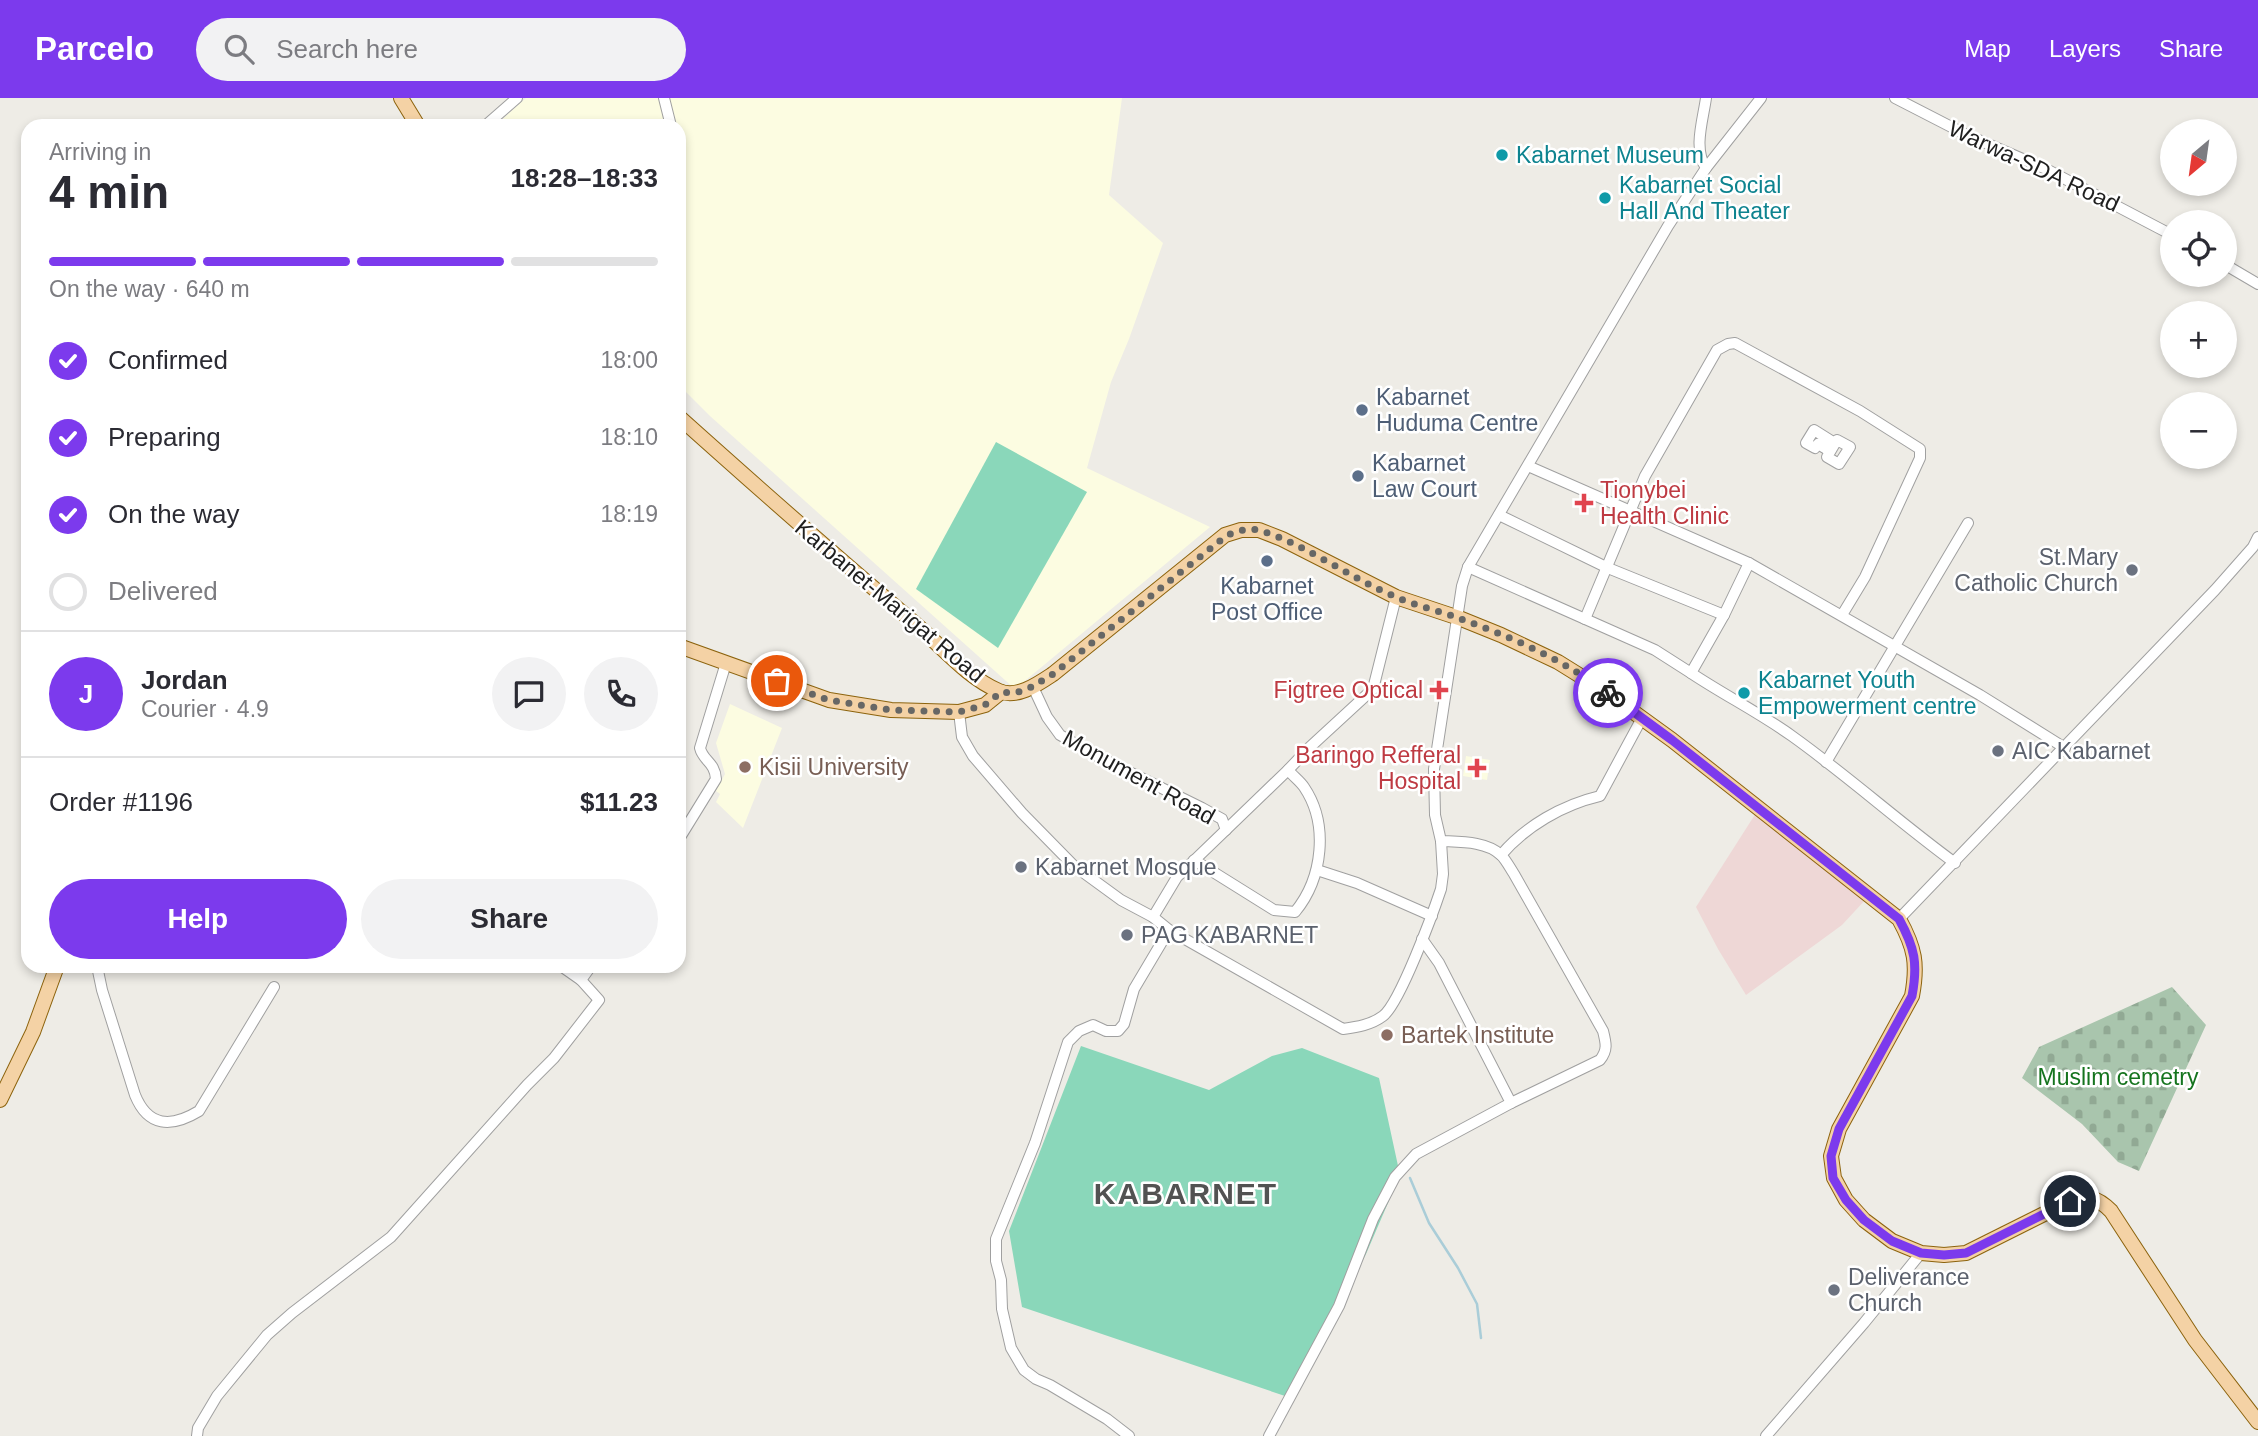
<!DOCTYPE html>
<meta charset="utf-8">
<style>
body{margin:0;font-family:Helvetica,sans-serif;background:#f2f2f3;color:#2b2b33;height:100vh;display:flex;flex-direction:column;font-size:26px;white-space:nowrap}
*{box-sizing:border-box;margin:0}
p{font-size:23px;color:#7c7c81}
.icon{flex:none;width:38px;height:38px;fill:none;stroke:currentColor;stroke-width:2;stroke-linecap:round;stroke-linejoin:round}
.map{position:relative;flex:1;overflow:hidden}
.details{position:absolute;left:21px;top:21px;width:665px;height:854px;display:flex;flex-direction:column;background:#fff;border-radius:21px;box-shadow:0 4px 10px #0003}
.details>*{flex:none}
.needle{width:46px;rotate:209deg}
.controls{position:absolute;left:2160px;top:21px;display:grid;gap:14px}
.controls a{display:grid;place-items:center;width:77px;height:77px;border-radius:50%;background:#fff;box-shadow:0 4px 10px #0003;font-size:35px}
.pin{position:absolute;display:grid;place-items:center;width:60px;height:60px;color:#fff;margin:-30px;border:4px solid #fff;border-radius:50%;box-shadow:0 2px 7px #0007}
.courier{position:absolute;display:grid;place-items:center;width:70px;height:70px;margin:-35px;border:5px solid #7c3aed;border-radius:50%;background:#fff;color:#222;box-shadow:0 2px 9px #0007}
.head em{font-style:normal;font-weight:600}
.head div{display:flex;flex-direction:column-reverse}
.head{display:flex;align-items:center;justify-content:space-between;height:119px;padding:0 28px}
h1{font-size:46px;font-weight:600;line-height:52px}
.bar{display:grid;grid-template-columns:repeat(4,1fr);gap:10px 7px;align-content:center;height:84px;padding:0 28px}
.bar i{height:9px;border-radius:5px;background:#e1e1e2}
.bar .current{background:#7c3aed}
.bar p{grid-column:span 4}
.line{display:flex;align-items:center;gap:18px;padding:0 28px;border-top:2px solid #e1e1e2}
.line div{flex:1}
.round{display:grid;place-items:center;flex:none;width:74px;height:74px;border-radius:37px;background:#f2f2f3}
ol{padding:0 28px;list-style:none}
li{display:flex;align-items:center;gap:21px;height:77px}
li p{margin-inline-start:auto}
li .icon{padding:7px;border-radius:50%;background:#7c3aed;color:#fff;stroke-width:4}
li:last-child{color:#7c7c81}
li i{width:38px;height:38px;border:4px solid #e1e1e2;border-radius:50%}
.primary-button{display:flex;gap:14px;margin-top:auto;padding:14px 28px}
.primary-button a{flex:1;height:80px;border-radius:42px;background:#7c3aed;color:#fff;font-size:28px;font-weight:600;line-height:80px;text-align:center}
.primary-button a+a{background:#f2f2f3;color:#2b2b33}
header{display:flex;align-items:center;gap:42px;box-sizing:border-box;height:98px;padding:0 35px;background:#7c3aed;color:#fff}
header strong{font-size:33px}
nav{display:flex;gap:38px;margin-inline-start:auto;font-size:24px}
.search{width:490px;height:63px;background:#f2f2f3;display:flex;align-items:center;gap:18px;box-sizing:border-box;padding:0 24px;border-radius:38px;color:#7c7c81;font-size:26px}
.map>svg:first-child{display:block}
.commercial{fill:#eed7d6}
.education{fill:#fcfce1}
.cemetery{fill:url(#cemetery-stones)}
.pitch{fill:#8ad7ba}
.lines{fill:none;stroke-linecap:round;stroke-linejoin:round}
.stream{stroke:#aacdd8;stroke-width:2.5}
.minor-casing{stroke:#a0a0a0;stroke-width:12}
.major-casing{stroke:#8c630d;stroke-width:16}
.minor{stroke:#fff;stroke-width:10}
.major{stroke:#f4d2a5;stroke-width:14}
.done{stroke:#676765;stroke-width:7;stroke-dasharray:0 12.6}
.route{stroke:#7c3aed;stroke-width:9}
.culture-dot{fill:#0f9aa8;stroke:#fff;stroke-width:2.5}
.service-dot{fill:#5c6f8a;stroke:#fff;stroke-width:2.5}
.health-dot{fill:#e0444e;stroke:#fff;stroke-width:2.5}
.worship-dot{fill:#6b7280;stroke:#fff;stroke-width:2.5}
.education-dot{fill:#8d6e63;stroke:#fff;stroke-width:2.5}
.labels{text-anchor:middle;dominant-baseline:central;stroke-width:5;stroke-linejoin:round;paint-order:stroke}
.culture-label{font-size:23px;fill:#0d838f;stroke:#fff;text-anchor:start}
.street-label{font-size:23px;fill:#1f1f1f;stroke:#fff}
.service-label{font-size:23px;fill:#4e5e75;stroke:#fff;text-anchor:start}
.health-label{font-size:23px;fill:#be3a42;stroke:#fff;text-anchor:end}
.worship-label{font-size:23px;fill:#5b616d;stroke:#fff;text-anchor:start}
.education-label{font-size:23px;fill:#785e54;stroke:#fff;text-anchor:start}
.park-label{font-size:23px;fill:#15741e;stroke:#fff}
.district-label{font-size:30px;font-weight:bold;letter-spacing:2px;fill:#525252;stroke:#fff}
</style>
<header>
<strong>Parcelo</strong>
<div class="search"><svg class="icon" aria-label="search" viewBox="0 0 24 24"><circle cx="10" cy="10" r="6"/><path d="M15 15l6 6"/></svg>Search here</div>
<nav><a>Map</a><a>Layers</a><a>Share</a></nav>
</header>
<div class="map">
<svg width="2258" height="1338" viewBox="0 0 2258 1338">
<defs>
<pattern id="cemetery-stones" width="16" height="16" patternUnits="userSpaceOnUse" patternTransform="scale(1.75)"><rect width="16" height="16" fill="#a9c5ad"/><path d="M2 7V4a2 2 0 0 1 4 0v3zM10 15v-3a2 2 0 0 1 4 0v3z" fill="#91a994"/></pattern>
</defs>
<rect width="100%" height="100%" fill="#eeece6"/>
<polygon class="commercial" points="1756,715 1867,800 1842,827 1746,897 1718,851 1696,809"/>
<g class="education">
<polygon points="526,0 1122,0 1109,97 1163,145 1129,241 1111,284 1087,370 1210,429 1015,591 710,318 679,287 679,28 495,28"/>
<polygon points="730,606 782,630 743,730 716,704 720,696 716,693 725,676 716,645"/>
<polygon points="1466,658 1490,662 1487,682 1463,678"/>
</g>
<polygon class="cemetery" points="2172,889 2206,927 2139,1073 2118,1064 2082,1026 2022,980 2039,949"/>
<g class="pitch">
<polygon points="996,344 1087,394 998,550 916,491"/>
<polygon points="1081,948 1209,992 1272,958 1302,950 1379,980 1400,1077 1366,1156 1291,1300 1022,1209 1009,1133"/>
</g>
<g class="lines">
<polyline class="stream" points="1410,1080 1429,1125 1458,1170 1477,1206 1481,1240"/>
<g class="minor-casing">
<g id="minor">
<polyline points="664,0 671,28"/>
<polyline points="1895,0 1967,37 2046,71 2172,137"/>
<polyline points="485,28 517,0"/>
<path d="M 1706,70 C 1693,51 1703,22 1706,0"/>
<polyline points="2224,166 2258,186"/>
<polygon points="1814,332 1833,344 1828,352 1818,346 1815,350 1806,345"/>
<polygon points="1837,342 1850,349 1839,366 1827,359"/>
<polyline points="1528,368 1749,465 1980,597 2065,650"/>
<polyline points="1499,417 1608,470 1724,517"/>
<polyline points="1468,469 1655,552 1691,575 1724,517 1749,465"/>
<polyline points="1585,521 1645,378 1717,252 1728,246 1735,245 1860,313 1920,351 1920,360 1865,479 1842,517"/>
<path d="M 1691,575 C 1724,597 1760,615 1792,638 C 1848,678 1899,724 1955,765"/>
<polyline points="1033,589 1047,619 1060,637 1097,658 1202,710 1222,721 1226,732"/>
<path d="M 959,614 L 962,639 L 973,658 L 1022,715 L 1073,767 L 1121,802 L 1153,819 L 1169,832 L 1343,931 C 1357,929 1371,927 1383,918 C 1400,905 1433,815 1441,791 L 1443,776 L 1441,743 L 1435,717 L 1434,671 L 1462,488 L 1468,469 L 1668,128 L 1706,70 L 1761,0"/>
<polyline points="1826,664 1968,425"/>
<path d="M 679,741 L 716,681 C 715,664 703,663 700,650 L 726,565"/>
<path d="M 1441,743 C 1460,744 1486,743 1501,757 C 1506,762 1510,770 1514,776 L 1603,933 C 1606,945 1608,952 1600,962 L 1511,1005"/>
<path d="M 1501,757 C 1526,728 1562,707 1600,698 L 1642,620"/>
<path d="M 1194,762 L 1274,812 L 1295,814 C 1323,780 1329,726 1304,689 C 1300,683 1293,678 1288,672"/>
<polyline points="1317,772 1357,785 1432,818"/>
<polyline points="1153,819 1177,779 1288,672 1310,649 1373,591 1396,499"/>
<polyline points="1899,821 2215,492 2253,449 2258,439"/>
<path d="M 97,868 L 102,892 L 135,997 C 148,1029 171,1030 199,1013 L 274,889"/>
<polyline points="561,868 581,882"/>
<polyline points="197,1338 198,1330 217,1298 267,1237 292,1215 391,1139 527,987 554,960 599,902 581,882 591,868"/>
<polyline points="1129,1338 1107,1321 1050,1287 1036,1281 1024,1272 1011,1250 1002,1211 1001,1182 996,1163 996,1141 1035,1045 1068,944 1079,933 1093,927 1106,933 1118,933 1124,926 1134,891 1169,832"/>
<polyline points="1269,1338 1339,1208 1373,1121 1395,1079 1416,1056 1511,1005 1439,865 1422,841"/>
<polyline points="1766,1338 1864,1225 1921,1155"/>
</g>
</g>
<g class="major-casing">
<g id="major">
<polyline points="401,0 418,28"/>
<path d="M 679,319 C 756,388 833,456 912,523 C 940,546 966,579 999,593 C 1017,601 1038,586 1053,576 L 1225,437 L 1241,432 L 1259,432 L 1282,441 L 1396,499 L 1459,520 L 1501,537 L 1558,564 L 1603,592 L 1672,642 L 1899,821 C 1915,850 1918,866 1912,898 L 1839,1031 L 1831,1058 L 1834,1080 L 1846,1102 L 1864,1122 L 1892,1143 L 1921,1155 L 1944,1157 L 1966,1155 L 2070,1103 C 2090,1099 2096,1098 2111,1113 L 2195,1242 L 2258,1324"/>
<polyline points="679,548 829,602 891,612 959,614 985,607 1001,594"/>
<polyline points="0,1002 33,934 57,868"/>
</g>
</g>
<use href="#minor" class="minor"/>
<use href="#major" class="major"/>
</g>
<g class="lines">
<path class="done" d="M 777,583 L 828,602 L 854,606 L 891,612 L 959,614 L 985,607 L 1001,594 L 1015,595 L 1028,591 L 1053,576 L 1226,438 C 1237,433 1249,429 1262,433 C 1306,447 1352,481 1396,499 C 1417,508 1440,513 1461,521 C 1512,539 1565,563 1608,595"/>
<path class="route" d="M 1608,595 L 1672,642 L 1899,821 C 1915,850 1918,866 1912,898 L 1839,1031 L 1831,1058 L 1833,1080 L 1846,1102 L 1864,1122 L 1892,1143 L 1921,1155 L 1944,1157 L 1966,1155 L 2070,1103"/>
</g>
<g class="culture-dot">
<circle cx="1502" cy="57" r="7"/>
<circle cx="1605" cy="100" r="7"/>
<circle cx="1744" cy="595" r="7"/>
</g>
<g class="service-dot">
<circle cx="1362" cy="312" r="7"/>
<circle cx="1358" cy="378" r="7"/>
<circle cx="1267" cy="463" r="7"/>
</g>
<g class="health-dot">
<path d="M1580.5 394.5h7v7h7v7h-7v7h-7v-7h-7v-7h7z"/>
<path d="M1435.5 581.5h7v7h7v7h-7v7h-7v-7h-7v-7h7z"/>
<path d="M1473.5 659.5h7v7h7v7h-7v7h-7v-7h-7v-7h7z"/>
</g>
<g class="worship-dot">
<circle cx="2132" cy="472" r="7"/>
<circle cx="1998" cy="653" r="7"/>
<circle cx="1021" cy="769" r="7"/>
<circle cx="1127" cy="837" r="7"/>
<circle cx="1834" cy="1192" r="7"/>
</g>
<g class="education-dot">
<circle cx="745" cy="669" r="7"/>
<circle cx="1387" cy="937" r="7"/>
</g>
<g class="labels">
<g class="culture-label">
<text x="1516" y="57">Kabarnet Museum</text>
<text x="1619" y="87">Kabarnet Social<tspan x="1619" dy="26">Hall And Theater</tspan></text>
<text x="1758" y="582">Kabarnet Youth<tspan x="1758" dy="26">Empowerment centre</tspan></text>
</g>
<g class="street-label">
<text transform="translate(2034 68) rotate(25)">Warwa-SDA Road</text>
<text transform="translate(890 503) rotate(40)">Karbanet-Marigat Road</text>
<text transform="translate(1139 679) rotate(29)">Monument Road</text>
</g>
<g class="service-label">
<text x="1376" y="299">Kabarnet<tspan x="1376" dy="26">Huduma Centre</tspan></text>
<text x="1372" y="365">Kabarnet<tspan x="1372" dy="26">Law Court</tspan></text>
<text x="1267" y="488" text-anchor="middle">Kabarnet<tspan x="1267" dy="26">Post Office</tspan></text>
</g>
<g class="health-label">
<text x="1600" y="392" text-anchor="start">Tionybei<tspan x="1600" dy="26">Health Clinic</tspan></text>
<text x="1423" y="592">Figtree Optical</text>
<text x="1461" y="657">Baringo Refferal<tspan x="1461" dy="26">Hospital</tspan></text>
</g>
<g class="worship-label">
<text x="2118" y="459" text-anchor="end">St.Mary<tspan x="2118" dy="26">Catholic Church</tspan></text>
<text x="2012" y="653">AIC Kabarnet</text>
<text x="1035" y="769">Kabarnet Mosque</text>
<text x="1141" y="837">PAG KABARNET</text>
<text x="1848" y="1179">Deliverance<tspan x="1848" dy="26">Church</tspan></text>
</g>
<g class="education-label">
<text x="759" y="669">Kisii University</text>
<text x="1401" y="937">Bartek Institute</text>
</g>
<g class="park-label">
<text x="2118" y="979">Muslim cemetry</text>
</g>
<g class="district-label">
<text x="1186" y="1095">KABARNET</text>
</g>
</g>
</svg>
<div class="controls">
<a><svg class="needle" viewBox="-14 -14 28 28"><path d="M0-13l5 13h-10z" fill="#e53935"/><path d="M0 13l5-13h-10z" fill="#7c7c81"/></svg></a>
<a><svg class="icon" aria-label="locate" viewBox="0 0 24 24"><circle cx="12" cy="12" r="6"/><path d="M12 2v4M12 18v4M2 12h4M18 12h4"/></svg></a>
<a>+</a>
<a>−</a>
</div>
<div class="pin" style="left:777px;top:583px;background:#ea580c"><svg class="icon" aria-label="bag" viewBox="0 0 24 24"><path d="M5 8h14l-1 12H6zM9 8a3 3 0 0 1 6 0"/></svg></div>
<div class="pin" style="left:2070px;top:1103px;background:#1f2937"><svg class="icon" aria-label="home" viewBox="0 0 24 24"><path d="M3 11l9-7 9 7M6 9v11h12V9"/></svg></div>
<div class="courier" style="left:1608px;top:595px"><svg class="icon" aria-label="bike" viewBox="0 0 24 24"><circle cx="6" cy="16" r="4"/><circle cx="18" cy="16" r="4"/><path d="M6 16l4-8h5l3 8M10 8l3 8H6M13 5h3"/></svg></div>
<section class="details">
<div class="head"><div><h1>4 min</h1><p>Arriving in</p></div><em>18:28–18:33</em></div>
<div class="bar"><i class="current"></i><i class="current"></i><i class="current"></i><i></i><p>On the way · 640 m</p></div>
<ol>
<li><svg class="icon" aria-label="check" viewBox="0 0 24 24"><path d="M5 12l5 5 9-10"/></svg>Confirmed<p>18:00</p></li>
<li><svg class="icon" aria-label="check" viewBox="0 0 24 24"><path d="M5 12l5 5 9-10"/></svg>Preparing<p>18:10</p></li>
<li><svg class="icon" aria-label="check" viewBox="0 0 24 24"><path d="M5 12l5 5 9-10"/></svg>On the way<p>18:19</p></li>
<li><i></i>Delivered</li>
</ol>
<div class="line" style="height:126px"><b class="round" style="background:#7c3aed;color:#fff">J</b><div><b>Jordan</b><p>Courier · 4.9</p></div><a class="round"><svg class="icon" aria-label="chat" viewBox="0 0 24 24"><path d="M4 5h16v11H9l-5 4z"/></svg></a><a class="round"><svg class="icon" aria-label="phone" viewBox="0 0 24 24"><path d="M5 4h4l2 5-3 2q2 4 5 5l2-3 5 2v4C11 20 4 13 5 4z"/></svg></a></div>
<div class="line" style="height:91px"><div>Order #1196</div><b>$11.23</b></div>
<div class="primary-button"><a>Help</a><a>Share</a></div>
</section>
</div>
